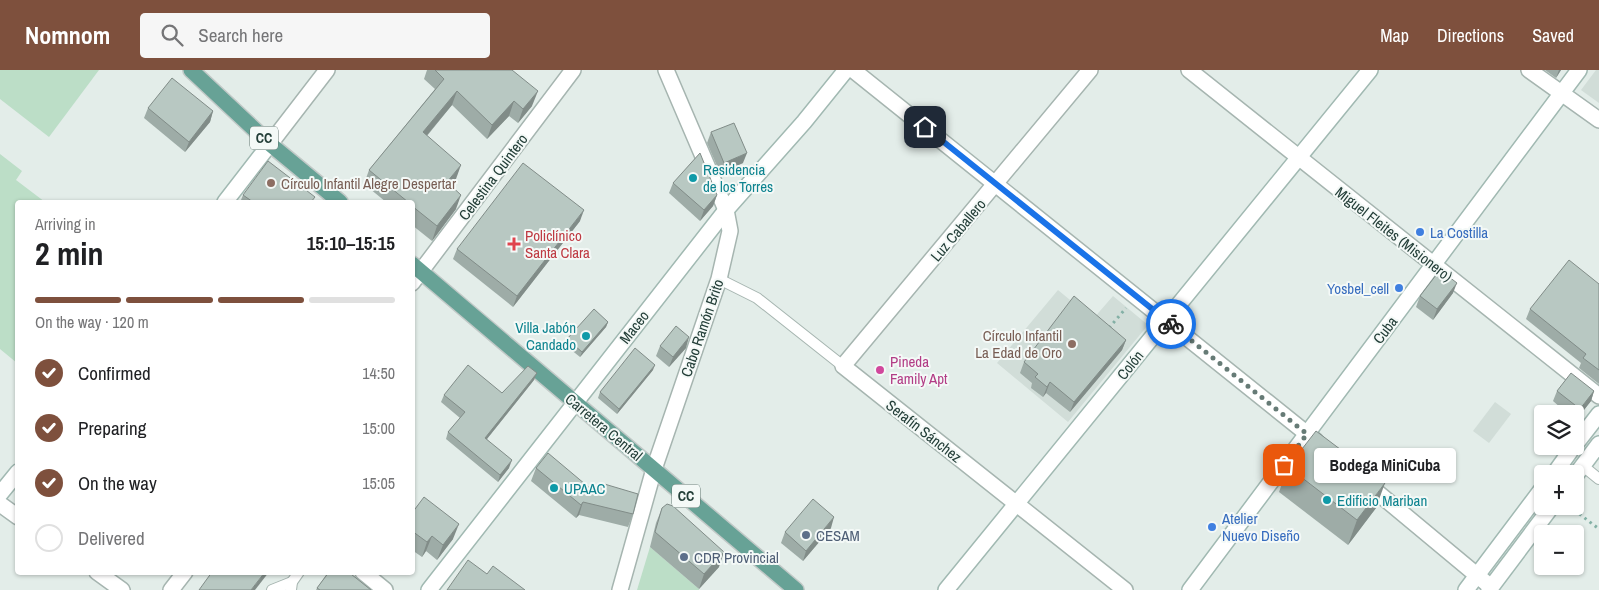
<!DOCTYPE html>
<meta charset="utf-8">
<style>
body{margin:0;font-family:"Archivo Narrow",sans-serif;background:#f6f6f6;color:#202124;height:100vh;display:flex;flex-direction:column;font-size:19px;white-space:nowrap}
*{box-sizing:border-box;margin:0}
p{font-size:16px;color:#757577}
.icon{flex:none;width:28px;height:28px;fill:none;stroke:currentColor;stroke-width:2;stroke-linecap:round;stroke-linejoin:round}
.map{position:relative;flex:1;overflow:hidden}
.drawer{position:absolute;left:15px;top:130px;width:400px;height:375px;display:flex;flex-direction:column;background:#fff;border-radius:5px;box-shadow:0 1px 4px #0004}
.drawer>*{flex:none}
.buttons{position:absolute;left:1534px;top:335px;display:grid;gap:10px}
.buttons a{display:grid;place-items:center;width:50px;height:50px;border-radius:5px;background:#fff;box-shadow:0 1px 4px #0004;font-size:25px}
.pin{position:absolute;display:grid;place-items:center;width:42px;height:42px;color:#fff;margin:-21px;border-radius:10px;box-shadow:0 2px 8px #0006}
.courier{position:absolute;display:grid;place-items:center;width:50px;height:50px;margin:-25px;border:4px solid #1a73e8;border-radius:50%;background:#fff;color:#222;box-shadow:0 1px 6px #0007}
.bubble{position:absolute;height:35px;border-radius:5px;background:#fff;box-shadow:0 1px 4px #0004;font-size:16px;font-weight:700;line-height:35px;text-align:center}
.overview em{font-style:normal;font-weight:700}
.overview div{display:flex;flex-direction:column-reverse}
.overview{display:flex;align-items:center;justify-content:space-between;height:85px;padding:0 20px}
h1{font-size:32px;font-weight:700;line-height:38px}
.bar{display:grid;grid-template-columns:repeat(4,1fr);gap:8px 5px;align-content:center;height:60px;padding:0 20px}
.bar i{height:6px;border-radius:4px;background:#e0e0e0}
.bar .selected{background:#7e503d}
.bar p{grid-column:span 4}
ol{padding:0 20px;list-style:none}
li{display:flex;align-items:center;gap:15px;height:55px}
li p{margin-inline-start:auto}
li .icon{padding:5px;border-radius:50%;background:#7e503d;color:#fff;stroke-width:4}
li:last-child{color:#757577}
li i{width:28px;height:28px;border:2px solid #e0e0e0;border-radius:50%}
header{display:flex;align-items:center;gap:30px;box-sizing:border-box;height:70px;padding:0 25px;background:#7e503d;color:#fff}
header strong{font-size:24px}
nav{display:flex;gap:28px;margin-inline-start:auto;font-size:18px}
.search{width:350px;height:45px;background:#f6f6f6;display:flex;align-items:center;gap:12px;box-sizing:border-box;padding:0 18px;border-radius:5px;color:#757577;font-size:19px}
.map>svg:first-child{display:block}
.built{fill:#d1ddd8}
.green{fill:#bcdec7}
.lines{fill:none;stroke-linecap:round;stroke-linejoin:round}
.lane-casing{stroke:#a6b5b0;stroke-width:12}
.street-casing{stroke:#a6b5b0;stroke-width:18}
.secondary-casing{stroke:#a1b9b2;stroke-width:18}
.primary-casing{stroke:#c1c9c7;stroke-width:18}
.path{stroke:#83b0a5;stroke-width:3;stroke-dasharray:2.5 4;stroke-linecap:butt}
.lane{stroke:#fff;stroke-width:10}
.street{stroke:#fff;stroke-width:15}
.secondary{stroke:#fff;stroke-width:15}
.primary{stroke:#67a296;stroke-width:15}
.wall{fill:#9eaca7}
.shaded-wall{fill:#818c88}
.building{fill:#b8c8c2;stroke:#818c88}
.done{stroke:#667b76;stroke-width:5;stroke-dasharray:0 9}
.route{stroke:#1a73e8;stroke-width:6}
.culture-dot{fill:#0f9aa8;stroke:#f4f9f7;stroke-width:2}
.education-dot{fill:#8d6e63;stroke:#f4f9f7;stroke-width:2}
.shop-dot{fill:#3f7fe0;stroke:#f4f9f7;stroke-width:2}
.health-dot{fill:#e0444e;stroke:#f4f9f7;stroke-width:2}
.hotel-dot{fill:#d1479c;stroke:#f4f9f7;stroke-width:2}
.service-dot{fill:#5c6f8a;stroke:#f4f9f7;stroke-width:2}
.labels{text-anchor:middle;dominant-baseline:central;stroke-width:4;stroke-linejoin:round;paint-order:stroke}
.shield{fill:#f4f9f7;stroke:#627671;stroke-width:1}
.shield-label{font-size:14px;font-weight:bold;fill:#233e38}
.culture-label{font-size:15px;fill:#0d838f;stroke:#f4f9f7;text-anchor:start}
.street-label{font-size:15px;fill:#233e38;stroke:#f4f9f7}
.education-label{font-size:15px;fill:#785e54;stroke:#f4f9f7;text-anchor:start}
.shop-label{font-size:15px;fill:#366cbe;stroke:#f4f9f7;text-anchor:start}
.health-label{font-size:15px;fill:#be3a42;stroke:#f4f9f7;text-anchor:start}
.hotel-label{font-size:15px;fill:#b23c85;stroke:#f4f9f7;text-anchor:start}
.service-label{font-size:15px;fill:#4e5e75;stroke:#f4f9f7;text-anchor:start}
</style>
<header>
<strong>Nomnom</strong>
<div class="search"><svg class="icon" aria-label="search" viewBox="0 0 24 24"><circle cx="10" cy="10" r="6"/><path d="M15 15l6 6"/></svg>Search here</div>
<nav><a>Map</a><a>Directions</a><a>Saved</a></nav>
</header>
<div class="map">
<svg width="1599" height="520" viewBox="0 0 1599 520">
<rect width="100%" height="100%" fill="#e3ede9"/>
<g class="built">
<polygon points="1596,0 1599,0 1599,33 1581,20"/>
<polygon points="1058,220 1093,249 1113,226 1148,255 1068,352 997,293"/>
<polygon points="1495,332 1511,344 1489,373 1473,361"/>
</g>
<g class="green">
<polygon points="0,0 99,0 49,67 0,29"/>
<polygon points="0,84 22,101 16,110 45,132 18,132 17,293 0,279"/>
<polygon points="650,477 699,519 699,520 637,520"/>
</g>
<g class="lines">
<g class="lane-casing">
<g id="lane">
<polyline points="719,209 757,228 843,296"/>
<polyline points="1583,396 1599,409"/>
<polyline points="272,520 292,512"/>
<polyline points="291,520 292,512 299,502"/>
</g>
</g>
<g class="street-casing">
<g id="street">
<polyline points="853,0 1316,371"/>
<polyline points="1090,0 843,296 1125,520"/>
<polyline points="1189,0 1599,326"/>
<polyline points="1529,0 1599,50"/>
<polyline points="270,74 327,0"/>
<polyline points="412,213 573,0"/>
<polyline points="1366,413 1491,517"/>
<polyline points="0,434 18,447"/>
<polyline points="97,502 122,520"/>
<polyline points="363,502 385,520"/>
<polyline points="171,520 185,502"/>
<polyline points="620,520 654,399 719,209 730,161 726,140 666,0"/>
</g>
</g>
<g class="secondary-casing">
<g id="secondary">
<polyline points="225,132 270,74"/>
<polyline points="1575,375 1599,344"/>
<polyline points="1554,404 1574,376"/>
<polyline points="1575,406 1599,374"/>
<polyline points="0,424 18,402"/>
<polyline points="429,520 726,140 804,52 846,0"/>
<polyline points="946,520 1370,0"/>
<polyline points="1190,520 1579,0"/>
<polyline points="1466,520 1542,419"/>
<polyline points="1489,520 1552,436"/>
</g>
</g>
<g class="primary-casing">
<g id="primary">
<polyline points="191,0 270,74 340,132"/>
<polyline points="412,194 796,520"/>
</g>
</g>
<g class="path">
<polyline points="1109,258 1126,238"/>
<polyline points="1569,436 1599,459"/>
</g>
<use href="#lane" class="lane"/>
<use href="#street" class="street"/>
<use href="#secondary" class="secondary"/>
<use href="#primary" class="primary"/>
</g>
<g class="wall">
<polygon points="427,0 512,0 532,36 518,53 509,46 487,69 452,35 427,66 456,109 451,116 456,139 432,171 412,155 412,132 386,132 364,114 369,100 435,19 424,9"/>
<polygon points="1545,0 1561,0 1556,8"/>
<polygon points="148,38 213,41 210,52 185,82 144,48"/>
<polygon points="711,62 743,93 720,103 707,73"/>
<polygon points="673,113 717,125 713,136 700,151 669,123"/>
<polygon points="243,125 313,132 244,132 241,130"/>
<polygon points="580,151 513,237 453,189 457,179"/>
<polygon points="1599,214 1599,314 1579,298 1581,293 1526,249 1530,239"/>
<polygon points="1453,223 1433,250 1416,237 1420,226"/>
<polygon points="608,252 606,257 580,287 565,275 567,269"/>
<polygon points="1126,270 1122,280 1070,342 1046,323 1043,327 1031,318 1032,313 1020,303 1024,292"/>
<polygon points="660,276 686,278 669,297 656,286"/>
<polygon points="653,300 617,344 598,328 600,322"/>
<polygon points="534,310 487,369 509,398 498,412 446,369 448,362 460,348 441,332 444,325 502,323"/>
<polygon points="1557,321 1594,321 1591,331 1576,350 1575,344 1568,344 1553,331"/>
<polygon points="1288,397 1376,438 1348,475 1279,422"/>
<polygon points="536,398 597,424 601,413 633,444 628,457 579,445 576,448 531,411"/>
<polygon points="662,438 719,497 699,519 650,477 656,453"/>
<polygon points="412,443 453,469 437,490 426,481 422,487 412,480"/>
<polygon points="831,458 803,491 781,473 785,462"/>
<polygon points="322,502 354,502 353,506 371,520 316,520 317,518 326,505"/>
</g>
<g class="shaded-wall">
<polygon points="1559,0 1561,0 1556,8"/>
<polygon points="457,21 452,35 417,77 423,62"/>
<polygon points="538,21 532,36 518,53 523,39"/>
<polygon points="514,31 509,46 487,69 492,55"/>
<polygon points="213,41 210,52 185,82 189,72"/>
<polygon points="747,83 743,93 720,103 724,93"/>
<polygon points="461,95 456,109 441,127 447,112"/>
<polygon points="461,125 456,139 432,171 437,156"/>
<polygon points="717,125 713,136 700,151 704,140"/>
<polygon points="584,140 580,151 513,237 517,226"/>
<polygon points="1457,213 1453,223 1433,250 1437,239"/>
<polygon points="608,252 606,257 580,287 582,282"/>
<polygon points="689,267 686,278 669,297 673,287"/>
<polygon points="1126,270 1122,280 1070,342 1074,332"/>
<polygon points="655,295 653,300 617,344 619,339"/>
<polygon points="537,303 534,310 482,375 485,368"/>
<polygon points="1050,312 1046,323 1043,327 1047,317"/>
<polygon points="1594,321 1591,331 1576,350 1580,339"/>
<polygon points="512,390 509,398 498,412 500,405"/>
<polygon points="1385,413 1376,438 1348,475 1357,450"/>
<polygon points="583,432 579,445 576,448 581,435"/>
<polygon points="834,447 831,458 803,491 806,481"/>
<polygon points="459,454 453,469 437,490 443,475"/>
<polygon points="432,466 426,481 422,487 427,472"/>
<polygon points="724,482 719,497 699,519 704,504"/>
<polygon points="265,502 269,502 255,520 251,520"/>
</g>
<g class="building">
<polygon points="435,0 512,0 538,21 523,39 514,31 492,55 457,21 423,62 461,95 447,112 461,125 437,156 412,136 412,132 408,132 369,100 444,9"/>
<polygon points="172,8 213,41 189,72 148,38"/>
<polygon points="734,53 747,83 724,93 711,62"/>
<polygon points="700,83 717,125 704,140 673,113"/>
<polygon points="268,91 315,127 311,132 253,132 243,125"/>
<polygon points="523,93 584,140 517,226 457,179"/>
<polygon points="1569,190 1599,214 1599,300 1583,288 1586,284 1530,239"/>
<polygon points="1440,200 1457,213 1437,239 1420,226"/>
<polygon points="1074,226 1126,270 1074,332 1050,312 1047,317 1035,307 1038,304 1024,292"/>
<polygon points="594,239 608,252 582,282 567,269"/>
<polygon points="676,256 689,267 673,287 660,276"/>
<polygon points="635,278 655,295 619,339 600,322"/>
<polygon points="468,295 502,323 528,296 537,303 485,368 512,390 500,405 448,362 465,342 444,325"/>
<polygon points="1571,303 1594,321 1580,339 1557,321"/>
<polygon points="1316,361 1385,413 1357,450 1288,397"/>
<polygon points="548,383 598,425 601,413 638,424 633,444 583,432 581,435 536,398"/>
<polygon points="424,427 459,454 443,475 432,466 427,472 412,461 412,443"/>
<polygon points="813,429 834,447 806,481 785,462"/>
<polygon points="667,434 673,436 724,482 704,504 655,462 662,438"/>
<polygon points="468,490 487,504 493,496 525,520 447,520"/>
<polygon points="212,502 265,502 251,520 199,520"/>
<polygon points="329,502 352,502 351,504 371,520 320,520 317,518"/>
</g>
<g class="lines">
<polyline class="done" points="1171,254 1307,364 1284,395"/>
<polyline class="route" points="925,57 1171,254"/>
</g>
<g class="culture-dot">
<circle cx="693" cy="108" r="5"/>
<circle cx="586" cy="266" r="5"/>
<circle cx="554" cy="418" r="5"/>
<circle cx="1327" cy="430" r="5"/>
</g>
<g class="education-dot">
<circle cx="271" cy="113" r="5"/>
<circle cx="1072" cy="274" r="5"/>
</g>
<g class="shop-dot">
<circle cx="1420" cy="162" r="5"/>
<circle cx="1399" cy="218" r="5"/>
<circle cx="1212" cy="457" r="5"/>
</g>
<path class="health-dot" d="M511.5 166.5h5v5h5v5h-5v5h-5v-5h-5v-5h5z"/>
<circle class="hotel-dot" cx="880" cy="300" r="5"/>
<g class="service-dot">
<circle cx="806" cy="465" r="5"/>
<circle cx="684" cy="487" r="5"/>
</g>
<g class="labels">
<g class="shield">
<rect x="250" y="56.5" width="28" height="23" rx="4"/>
<rect x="672" y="414.5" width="28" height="23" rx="4"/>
</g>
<g class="shield-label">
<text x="264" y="68">CC</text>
<text x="686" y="426">CC</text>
</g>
<g class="culture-label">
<text x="703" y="99">Residencia<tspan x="703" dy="17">de los Torres</tspan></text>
<text x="576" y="257" text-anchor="end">Villa Jabón<tspan x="576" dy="17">Candado</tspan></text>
<text x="564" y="418">UPAAC</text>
<text x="1337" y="430">Edificio Mariban</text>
</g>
<g class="street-label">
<text transform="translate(493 107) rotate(-53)">Celestina Quintero</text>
<text transform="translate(958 160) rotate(-50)">Luz Caballero</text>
<text transform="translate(1394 164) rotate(38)">Miguel Fleites (Misionero)</text>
<text transform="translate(634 257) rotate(-52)">Maceo</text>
<text transform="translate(702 258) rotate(-71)">Cabo Ramón Brito</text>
<text transform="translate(1385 260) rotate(-53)">Cuba</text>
<text transform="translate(1130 295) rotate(-51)">Colón</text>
<text transform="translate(604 357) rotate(40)">Carretera Central</text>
<text transform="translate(924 361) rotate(38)">Serafín Sánchez</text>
</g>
<g class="education-label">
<text x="281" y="113">Círculo Infantil Alegre Despertar</text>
<text x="1062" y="265" text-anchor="end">Círculo Infantil<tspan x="1062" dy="17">La Edad de Oro</tspan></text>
</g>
<g class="shop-label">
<text x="1430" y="162">La Costilla</text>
<text x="1389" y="218" text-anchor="end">Yosbel_cell</text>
<text x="1222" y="448">Atelier<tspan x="1222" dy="17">Nuevo Diseño</tspan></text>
</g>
<g class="health-label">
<text x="525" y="165">Policlínico<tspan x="525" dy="17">Santa Clara</tspan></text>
</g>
<g class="hotel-label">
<text x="890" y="291">Pineda<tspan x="890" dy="17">Family Apt</tspan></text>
</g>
<g class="service-label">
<text x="816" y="465">CESAM</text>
<text x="694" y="487">CDR Provincial</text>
</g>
</g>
</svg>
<div class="buttons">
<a><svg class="icon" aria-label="layers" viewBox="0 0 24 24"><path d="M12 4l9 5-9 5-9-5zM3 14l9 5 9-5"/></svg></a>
<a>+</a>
<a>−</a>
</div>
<div class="pin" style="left:1284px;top:395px;background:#ea580c"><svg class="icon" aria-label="bag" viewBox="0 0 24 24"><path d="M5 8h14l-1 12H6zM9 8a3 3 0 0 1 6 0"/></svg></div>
<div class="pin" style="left:925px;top:57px;background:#1f2937"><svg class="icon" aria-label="home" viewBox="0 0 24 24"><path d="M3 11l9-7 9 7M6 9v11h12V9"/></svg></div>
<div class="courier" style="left:1171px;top:254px"><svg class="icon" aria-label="bike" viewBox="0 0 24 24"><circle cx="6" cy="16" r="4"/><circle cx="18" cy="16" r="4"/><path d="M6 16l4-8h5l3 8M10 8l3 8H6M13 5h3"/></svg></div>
<div class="bubble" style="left:1314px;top:378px;width:142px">Bodega MiniCuba</div>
<section class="drawer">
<div class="overview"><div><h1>2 min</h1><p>Arriving in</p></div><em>15:10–15:15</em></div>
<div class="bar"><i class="selected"></i><i class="selected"></i><i class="selected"></i><i></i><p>On the way · 120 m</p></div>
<ol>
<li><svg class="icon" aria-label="check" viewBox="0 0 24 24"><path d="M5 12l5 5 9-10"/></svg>Confirmed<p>14:50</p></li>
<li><svg class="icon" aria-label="check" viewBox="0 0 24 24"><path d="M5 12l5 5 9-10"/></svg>Preparing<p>15:00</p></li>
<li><svg class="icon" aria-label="check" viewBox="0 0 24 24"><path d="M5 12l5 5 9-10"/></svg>On the way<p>15:05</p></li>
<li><i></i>Delivered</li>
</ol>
</section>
</div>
